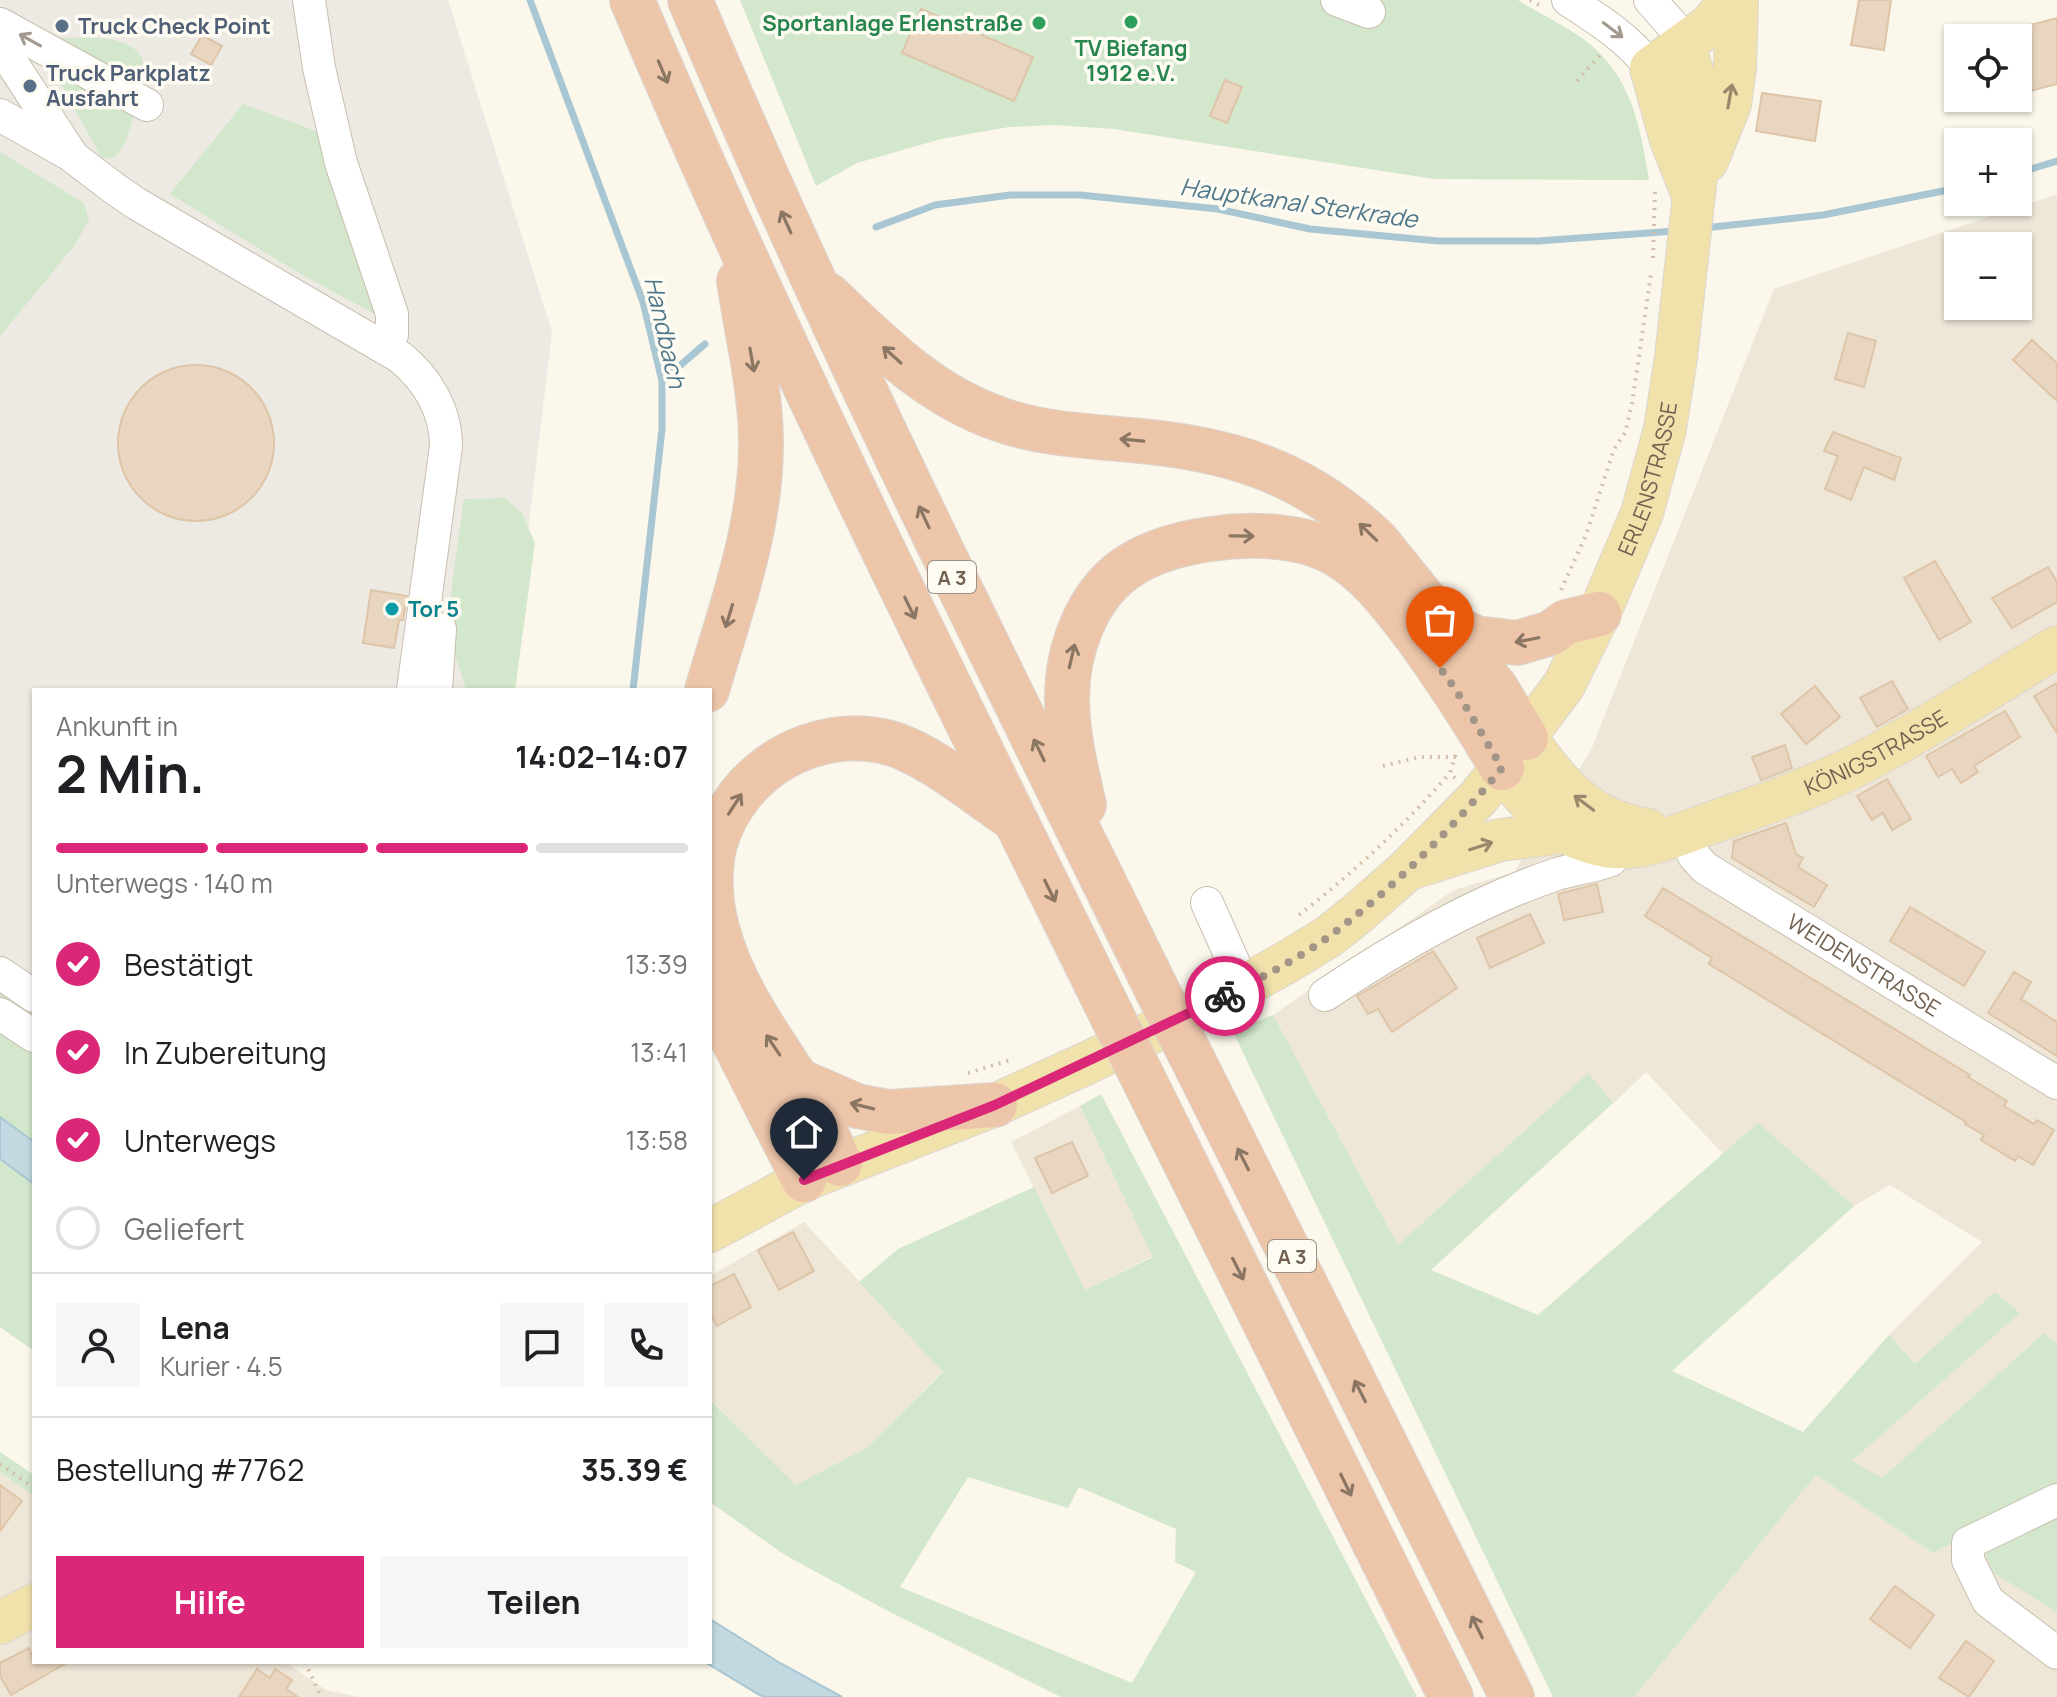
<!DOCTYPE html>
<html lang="de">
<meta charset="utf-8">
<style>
body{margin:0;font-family:Manrope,sans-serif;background:#f6f6f6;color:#202124;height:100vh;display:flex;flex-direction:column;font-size:30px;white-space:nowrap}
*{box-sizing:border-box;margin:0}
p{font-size:26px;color:#757577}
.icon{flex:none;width:44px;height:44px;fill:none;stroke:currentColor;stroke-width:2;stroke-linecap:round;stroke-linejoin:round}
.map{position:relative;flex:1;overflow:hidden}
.drawer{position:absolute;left:32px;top:688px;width:680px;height:976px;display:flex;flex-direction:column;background:#fff;border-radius:0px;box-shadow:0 2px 6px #0004}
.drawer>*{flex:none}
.fabs{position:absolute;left:1944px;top:24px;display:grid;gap:16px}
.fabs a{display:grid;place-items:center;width:88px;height:88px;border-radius:0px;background:#fff;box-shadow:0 2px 6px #0004;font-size:40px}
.pin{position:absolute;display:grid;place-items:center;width:68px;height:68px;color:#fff;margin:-82px -34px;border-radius:50% 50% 50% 0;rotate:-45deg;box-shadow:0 0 8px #0007}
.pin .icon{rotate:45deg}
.courier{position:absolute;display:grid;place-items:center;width:80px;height:80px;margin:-40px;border:6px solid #db2777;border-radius:50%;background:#fff;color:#222;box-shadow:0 2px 10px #0007}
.overview em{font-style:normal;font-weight:700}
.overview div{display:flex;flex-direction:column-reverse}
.overview{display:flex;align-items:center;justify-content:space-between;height:136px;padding:0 24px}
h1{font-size:52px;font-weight:700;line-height:60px}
.bar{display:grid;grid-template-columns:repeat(4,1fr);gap:12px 8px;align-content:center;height:96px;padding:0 24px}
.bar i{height:10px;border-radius:6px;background:#e0e0e0}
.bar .current{background:#db2777}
.bar p{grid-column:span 4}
.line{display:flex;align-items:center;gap:20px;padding:0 24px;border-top:2px solid #e0e0e0}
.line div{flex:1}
.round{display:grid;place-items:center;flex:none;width:84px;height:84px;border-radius:0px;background:#f6f6f6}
ol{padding:0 24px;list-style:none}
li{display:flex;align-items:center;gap:24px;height:88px}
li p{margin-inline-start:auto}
li .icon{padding:8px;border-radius:50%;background:#db2777;color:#fff;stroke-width:4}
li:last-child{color:#757577}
li i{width:44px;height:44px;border:4px solid #e0e0e0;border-radius:50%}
.cta{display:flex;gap:16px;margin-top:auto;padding:16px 24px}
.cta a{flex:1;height:92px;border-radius:0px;background:#db2777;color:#fff;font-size:32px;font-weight:700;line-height:92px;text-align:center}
.cta a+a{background:#f6f6f6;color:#202124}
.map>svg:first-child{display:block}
.residential{fill:#eee7d8;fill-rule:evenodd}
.industrial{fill:#ede9e3}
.green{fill:#d2e7cb;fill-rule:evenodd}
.water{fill:#c2d9e2;stroke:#a9c6d3;stroke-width:2}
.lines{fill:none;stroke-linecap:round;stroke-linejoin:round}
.stream{stroke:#a9c6d3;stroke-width:7}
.building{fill:#e8d6c1;stroke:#dec5a8;stroke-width:2}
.minor-casing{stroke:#c9bfaf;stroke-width:34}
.major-casing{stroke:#dbd6d2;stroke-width:44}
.highway-casing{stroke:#dbd6d2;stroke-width:46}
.path{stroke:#d2bfa9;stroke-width:4;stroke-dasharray:2 6;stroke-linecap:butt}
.minor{stroke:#fff;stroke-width:32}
.major{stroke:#f1e2ac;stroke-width:42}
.highway{stroke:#edc6aa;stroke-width:44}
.highway-bridge-casing{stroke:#dbd6d2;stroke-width:46;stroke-linecap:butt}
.highway-bridge{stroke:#edc6aa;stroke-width:44}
.oneway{stroke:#a4998e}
.oneway2{stroke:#8b7663}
.oneway3{stroke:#99886c}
.done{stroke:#a39687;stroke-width:8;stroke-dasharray:0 14.4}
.route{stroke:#db2777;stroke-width:10}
.leisure-dot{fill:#2e9e5b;stroke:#fdfbf2;stroke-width:3}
.service-dot{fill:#5c6f8a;stroke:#fdfbf2;stroke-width:3}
.culture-dot{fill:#0f9aa8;stroke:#fdfbf2;stroke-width:3}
.labels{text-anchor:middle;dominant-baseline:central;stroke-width:7;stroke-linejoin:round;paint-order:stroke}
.shield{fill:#fdfbf2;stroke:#9c9081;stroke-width:2}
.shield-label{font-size:20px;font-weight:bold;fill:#736251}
.leisure-label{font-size:22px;font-weight:bold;fill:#27864d;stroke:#fdfbf2;text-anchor:end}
.service-label{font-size:22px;font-weight:bold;fill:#4e5e75;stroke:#fdfbf2;text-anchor:start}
.street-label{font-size:22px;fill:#736251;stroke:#fdfbf2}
.culture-label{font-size:22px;font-weight:bold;fill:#0d838f;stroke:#fdfbf2;text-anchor:start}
.water-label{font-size:24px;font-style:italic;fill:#50788a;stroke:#fdfbf2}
</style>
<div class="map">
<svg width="2057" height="1697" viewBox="0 0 2057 1697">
<rect width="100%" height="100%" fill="#fbf7eb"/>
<g class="residential">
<path d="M 2057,194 L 2057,1343 L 2044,1333 L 1881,1479 L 1852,1461 L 2020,1313 L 1995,1293 L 1915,1364 L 1889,1335 L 1982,1242 L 1890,1185 L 1854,1206 L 1758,1124 L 1723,1154 L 1646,1072 L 1613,1104 L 1587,1074 L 1398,1245 L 1273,1015 L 1454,890 L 1514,872 L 1591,750 L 1774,289 ZM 1958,246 L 2018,246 L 2018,306 L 1958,306 Z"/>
<polygon points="1080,1106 1153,1256 1085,1290 1011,1142"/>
<polygon points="804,1222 943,1371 868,1447 795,1486 710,1399 710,1276"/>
<polygon points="0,1472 34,1496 34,1662 285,1662 326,1690 360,1697 0,1697"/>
<polygon points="1816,1475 1933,1553 2057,1489 2057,1697 1634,1697"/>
</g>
<polygon class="industrial" points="0,0 448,0 552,332 509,690 34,690 34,987 0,962"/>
<g class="green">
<path d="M 740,0 L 1518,0 C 1539,13 1562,24 1582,38 C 1631,73 1640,125 1649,180 L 1434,179 L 1114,129 L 1053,125 L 1009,127 L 941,139 L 857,163 L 816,186 Z"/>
<path d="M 40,39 C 68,39 143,27 144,69 C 144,77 141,86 139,94 Z"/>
<path d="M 54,71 L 136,106 C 130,124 126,165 101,157 Z"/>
<polygon points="243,104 318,132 382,318 297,272 170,194"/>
<polygon points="0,152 84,203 89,220 74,246 0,336"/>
<polygon points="505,498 522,513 535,543 515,690 466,690 449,634 452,585 464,499"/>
<polygon points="0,962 34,987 34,1351 0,1327"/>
<polygon points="1273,1015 1398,1245 1588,1073 1613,1103 1431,1270 1538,1315 1758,1123 1854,1206 1672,1371 1803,1432 1889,1335 1915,1364 1995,1292 2020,1313 1852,1461 1882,1478 2044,1333 2057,1343 2057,1489 1933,1553 1816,1475 1634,1697 1553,1697 1233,1032"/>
<path d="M 1101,1094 L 1417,1697 L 1061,1697 L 888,1611 L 785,1555 L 710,1502 L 710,1400 L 796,1485 L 868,1447 L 943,1372 L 859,1282 L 898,1249 L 1034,1187 L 1085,1290 L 1153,1257 L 1080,1106 ZM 968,1477 L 1068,1508 L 1079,1487 L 1176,1529 L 1175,1562 L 1196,1572 L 1132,1683 L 900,1587 Z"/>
<polygon points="0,1452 34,1475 34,1496 0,1472"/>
<polygon points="2057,1512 2057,1612 1994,1573 1983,1548"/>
</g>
<g class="water">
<polygon points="0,1117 34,1142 34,1184 0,1159"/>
<polygon points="710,1619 780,1663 842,1697 764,1697 758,1694 705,1662 710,1662"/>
</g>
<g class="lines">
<g class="stream">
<polyline points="530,0 643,302 662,381 662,429 633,690"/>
<polyline points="2018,173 2057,161"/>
<polyline points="876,227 935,205 1010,195 1080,195 1218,209 1310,229 1438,241 1538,241 1675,231"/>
<polyline points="1704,228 1823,215 1958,188"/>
<polyline points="662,381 705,344"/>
</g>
</g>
<g class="building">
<polygon points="1859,0 1891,0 1884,50 1851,45"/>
<polygon points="921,9 1033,57 1014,101 902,53"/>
<polygon points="2057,18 2057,84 2018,94 2018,28"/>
<polygon points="202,35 222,46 211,65 191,54"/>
<polygon points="1225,80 1242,87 1227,123 1210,116"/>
<polygon points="1762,93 1821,101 1815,141 1756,131"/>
<polygon points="1848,333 1876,341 1864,387 1835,379"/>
<polygon points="2032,340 2057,363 2057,401 2013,360"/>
<circle cx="196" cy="443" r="78"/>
<polygon points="1833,432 1901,458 1894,480 1864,467 1851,500 1825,489 1838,456 1824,451"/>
<polygon points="1935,561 1971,622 1939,640 1904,578"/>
<polygon points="2048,567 2057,582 2057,602 2012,628 1992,598"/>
<polygon points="371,590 407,596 403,620 399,620 394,648 363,643"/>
<polygon points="1892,681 1908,709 1877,727 1860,698"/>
<polygon points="2057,683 2057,733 2034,696"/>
<polygon points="1815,686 1840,717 1806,744 1781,714"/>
<polygon points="2005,711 2020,737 1974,766 1978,772 1961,783 1952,769 1938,777 1926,756"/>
<polygon points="1785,745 1792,768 1761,780 1752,757"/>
<polygon points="1887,779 1911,819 1892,830 1883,813 1872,820 1857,796"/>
<polygon points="1786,823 1796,854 1803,858 1798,867 1827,885 1814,907 1732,858 1734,841"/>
<polygon points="1597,884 1603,912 1564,920 1558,894"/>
<polygon points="1663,888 1970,1075 1968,1077 2007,1101 2004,1106 2034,1124 2037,1120 2054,1130 2033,1165 2018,1156 2015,1161 1981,1140 1984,1135 1965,1124 1966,1122 1709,964 1712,958 1645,916"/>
<polygon points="1910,907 1985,952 1964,986 1890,941"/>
<polygon points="1530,914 1544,943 1490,968 1477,938"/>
<polygon points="1433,951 1457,988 1392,1032 1378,1009 1368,1014 1357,996"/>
<polygon points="2014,972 2031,982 2021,999 2057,1022 2057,1056 1988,1013"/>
<polygon points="1072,1142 1088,1176 1052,1193 1035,1158"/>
<polygon points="793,1232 814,1271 779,1290 758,1250"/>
<polygon points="734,1274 751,1307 717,1326 710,1313 710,1286"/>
<polygon points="0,1485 22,1501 0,1531"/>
<polygon points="1895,1586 1934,1615 1910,1648 1870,1619"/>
<polygon points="1966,1641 1994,1661 1969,1697 1939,1678"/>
<polygon points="29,1648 34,1662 68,1662 11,1695 0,1676 0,1663"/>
<polygon points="257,1669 270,1678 275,1669 292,1680 286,1689 298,1697 239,1697"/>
</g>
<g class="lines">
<g class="minor-casing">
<g id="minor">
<polyline points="309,0 319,68 341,163 392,314 392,335"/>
<polyline points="1337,0 1369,12"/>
<path d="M 1568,0 C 1599,20 1628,38 1651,68"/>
<polyline points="1650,0 1674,27 1684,46"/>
<polyline points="0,24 147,105"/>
<path d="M 0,52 L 8,57 L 73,157 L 115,189 L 137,204 L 400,357 C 427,379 446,410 446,446 L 413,690"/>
<polyline points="0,115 67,153"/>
<polyline points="436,690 440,629"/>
<path id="s1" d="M 1683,833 L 1694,856 L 1705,868 L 2057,1083"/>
<polyline points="1207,903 1244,986"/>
<polyline points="0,973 34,996"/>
<path d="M 1325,995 C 1397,947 1474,902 1557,874 C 1574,869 1593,867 1611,860 L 1622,836"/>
<polyline points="0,1014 34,1036"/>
<polyline points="2057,1500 1968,1543 1968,1560 1988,1601 2057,1653"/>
</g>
</g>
<g class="major-casing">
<g id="major">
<polyline points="1707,161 1730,104 1735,67 1737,0"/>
<polyline points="1692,193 1671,140 1651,68 1710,25 1731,0"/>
<path d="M 1526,738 C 1561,786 1587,820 1648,830"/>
<path id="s2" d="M 1502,768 C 1531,807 1555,837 1606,846 C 1643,852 1677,835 1711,823 C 1765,804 1819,786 1869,759 C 1933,725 1995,684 2057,647"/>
<polyline points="1412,868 1500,840 1565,832"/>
<path id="s3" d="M 710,1231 L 804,1180 L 995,1105 L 1085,1064 L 1215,1002 L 1287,962 L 1328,937 L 1357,914 L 1407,870 L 1477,799 L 1502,768 L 1564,685 L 1599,614 L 1642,513 L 1665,429 L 1676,357 L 1701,131 L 1696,83 L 1684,46"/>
<polyline points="0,1623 34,1605"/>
</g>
</g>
<g class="highway-casing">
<g id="highway">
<path d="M 632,0 C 778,346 947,681 1113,1018"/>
<path d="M 690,0 C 833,339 998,666 1160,996"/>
<path d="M 828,295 C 881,345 929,395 999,419 C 1041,434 1086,436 1130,440 C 1229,448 1304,471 1377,541 L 1496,688 L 1526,738"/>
<polyline points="1445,623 1476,638 1517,643 1551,633 1566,622 1599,614"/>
<path d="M 707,690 C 731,608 762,526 761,439 C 760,386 747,334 739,281"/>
<path d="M 1084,805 C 1076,770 1067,734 1067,698 C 1067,651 1086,597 1125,569 C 1149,552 1182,543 1211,539 C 1249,533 1301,534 1336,554 C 1370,574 1392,605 1416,636 C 1448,680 1475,722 1502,768"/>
<polyline points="710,995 804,1180"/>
<polyline points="1189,1052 1512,1697"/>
<polyline points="1141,1074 1451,1697"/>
<polyline points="797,1080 857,1106 889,1112 995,1105"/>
<path d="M 840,1164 C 827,1134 813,1105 796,1078 C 765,1030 732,985 717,928 C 710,902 708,871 715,844 C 736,770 815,723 890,743 C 929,754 979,796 1014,819"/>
</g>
</g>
<g class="path">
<polyline points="1530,0 1543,7"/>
<polyline points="1577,81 1602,53"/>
<polyline points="1653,258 1655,191"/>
<polyline points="1561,590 1586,535 1614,449 1625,433 1632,404 1651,274"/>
<polyline points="1383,766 1419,757 1456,757"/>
<polyline points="1455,778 1450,773 1456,754"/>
<path d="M 1299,915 C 1353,873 1404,826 1449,774"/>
<polyline points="968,1073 1014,1059"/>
<polyline points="0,1464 34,1488"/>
<polyline points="305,1662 321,1697"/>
</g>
<use href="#minor" class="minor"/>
<use href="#major" class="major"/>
<use href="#highway" class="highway"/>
<g class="highway-bridge-casing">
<g id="highway-bridge">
<polyline points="1160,996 1189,1052"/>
<polyline points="1113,1018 1141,1074"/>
</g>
</g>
<use href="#highway-bridge" class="highway-bridge"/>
</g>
<defs><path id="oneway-shaft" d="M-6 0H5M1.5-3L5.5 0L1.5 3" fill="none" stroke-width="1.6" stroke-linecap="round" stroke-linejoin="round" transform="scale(2)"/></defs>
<g class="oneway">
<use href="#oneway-shaft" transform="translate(1613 30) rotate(37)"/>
<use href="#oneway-shaft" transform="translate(30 40) rotate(-151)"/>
</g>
<g class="oneway2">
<use href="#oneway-shaft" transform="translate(663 72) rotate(67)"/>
<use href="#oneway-shaft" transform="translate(786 222) rotate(-114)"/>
<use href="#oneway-shaft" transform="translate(892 355) rotate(-138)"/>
<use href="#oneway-shaft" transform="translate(752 360) rotate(80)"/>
<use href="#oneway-shaft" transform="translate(1132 440) rotate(-175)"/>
<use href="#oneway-shaft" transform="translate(924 517) rotate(-115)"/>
<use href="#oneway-shaft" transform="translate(1368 532) rotate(-136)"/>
<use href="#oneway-shaft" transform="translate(1242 536) rotate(1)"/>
<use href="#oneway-shaft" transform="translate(910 608) rotate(64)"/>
<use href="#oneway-shaft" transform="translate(729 616) rotate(107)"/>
<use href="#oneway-shaft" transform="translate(1527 640) rotate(169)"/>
<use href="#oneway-shaft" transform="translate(1072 656) rotate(-77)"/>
<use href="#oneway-shaft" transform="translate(1039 750) rotate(-116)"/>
<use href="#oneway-shaft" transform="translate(735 804) rotate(-57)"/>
<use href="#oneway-shaft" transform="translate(1050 891) rotate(64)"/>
<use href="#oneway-shaft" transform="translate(773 1045) rotate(-124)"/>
<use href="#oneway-shaft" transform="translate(862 1106) rotate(-166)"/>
<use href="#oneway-shaft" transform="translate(1243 1159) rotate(-117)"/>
<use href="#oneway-shaft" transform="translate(1238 1269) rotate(63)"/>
<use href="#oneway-shaft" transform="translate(1360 1391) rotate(-117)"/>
<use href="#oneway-shaft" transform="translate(1346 1485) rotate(64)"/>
<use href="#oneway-shaft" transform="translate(1477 1627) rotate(-116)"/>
</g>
<g class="oneway3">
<use href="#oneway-shaft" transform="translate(1730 96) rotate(-80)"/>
<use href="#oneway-shaft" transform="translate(1584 803) rotate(-143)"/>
<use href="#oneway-shaft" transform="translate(1481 846) rotate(-18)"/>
</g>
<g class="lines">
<path class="done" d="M 1225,996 C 1261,978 1298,959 1331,935 C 1394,888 1452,829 1502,768 L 1456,690 L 1440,668"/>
<polyline class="route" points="804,1180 995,1105 1225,996"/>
</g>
<g class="leisure-dot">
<circle cx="1131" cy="22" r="8"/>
<circle cx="1039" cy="23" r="8"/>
</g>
<g class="service-dot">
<circle cx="62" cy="26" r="8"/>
<circle cx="30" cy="86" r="8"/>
</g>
<circle class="culture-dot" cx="392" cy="609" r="8"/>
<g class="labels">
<g class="shield">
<rect x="928" y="561" width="48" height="32" rx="6"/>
<rect x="1268" y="1240" width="48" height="32" rx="6"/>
</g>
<g class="shield-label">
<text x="952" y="577">A 3</text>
<text x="1292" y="1256">A 3</text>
</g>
<g class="leisure-label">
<text x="1023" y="23">Sportanlage Erlenstraße</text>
<text x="1131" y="48" text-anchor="middle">TV Biefang<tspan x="1131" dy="25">1912 e.V.</tspan></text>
</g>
<g class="service-label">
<text x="78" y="26">Truck Check Point</text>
<text x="46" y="73">Truck Parkplatz<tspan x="46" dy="25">Ausfahrt</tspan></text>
</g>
<g class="street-label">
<text stroke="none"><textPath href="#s3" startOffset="1256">ERLENSTRASSE</textPath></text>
<text stroke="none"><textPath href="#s2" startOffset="422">KÖNIGSTRASSE</textPath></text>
<text stroke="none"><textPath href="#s1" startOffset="228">WEIDENSTRASSE</textPath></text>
</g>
<g class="culture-label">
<text x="408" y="609">Tor 5</text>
</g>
<g class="water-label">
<text transform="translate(1299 202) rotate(8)">Hauptkanal Sterkrade</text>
<text transform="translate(666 332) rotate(77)">Handbach</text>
</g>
</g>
</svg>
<div class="fabs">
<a><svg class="icon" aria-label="locate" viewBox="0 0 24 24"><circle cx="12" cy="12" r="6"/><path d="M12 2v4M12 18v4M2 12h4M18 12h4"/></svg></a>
<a>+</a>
<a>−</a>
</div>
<div class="pin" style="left:1440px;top:668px;background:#ea580c"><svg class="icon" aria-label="bag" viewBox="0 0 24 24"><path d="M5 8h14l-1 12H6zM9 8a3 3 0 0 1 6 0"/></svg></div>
<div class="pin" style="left:804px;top:1180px;background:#1f2937"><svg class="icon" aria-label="home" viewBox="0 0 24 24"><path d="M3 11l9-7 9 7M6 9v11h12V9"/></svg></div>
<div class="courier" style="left:1225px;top:996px"><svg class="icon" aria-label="bike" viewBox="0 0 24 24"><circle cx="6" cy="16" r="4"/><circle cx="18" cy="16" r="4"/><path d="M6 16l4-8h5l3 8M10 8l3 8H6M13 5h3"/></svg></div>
<section class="drawer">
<div class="overview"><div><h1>2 Min.</h1><p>Ankunft in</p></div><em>14:02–14:07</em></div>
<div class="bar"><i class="current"></i><i class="current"></i><i class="current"></i><i></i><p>Unterwegs · 140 m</p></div>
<ol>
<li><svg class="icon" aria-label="check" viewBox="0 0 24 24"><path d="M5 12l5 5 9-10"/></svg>Bestätigt<p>13:39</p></li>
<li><svg class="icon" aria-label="check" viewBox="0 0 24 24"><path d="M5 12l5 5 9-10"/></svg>In Zubereitung<p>13:41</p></li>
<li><svg class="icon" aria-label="check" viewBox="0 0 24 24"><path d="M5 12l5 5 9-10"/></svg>Unterwegs<p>13:58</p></li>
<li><i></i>Geliefert</li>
</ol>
<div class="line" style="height:144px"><a class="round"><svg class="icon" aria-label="person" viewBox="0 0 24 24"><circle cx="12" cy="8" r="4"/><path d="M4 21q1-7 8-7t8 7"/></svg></a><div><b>Lena</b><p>Kurier · 4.5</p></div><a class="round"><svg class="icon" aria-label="chat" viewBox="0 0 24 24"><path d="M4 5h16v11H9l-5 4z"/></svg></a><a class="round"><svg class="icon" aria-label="phone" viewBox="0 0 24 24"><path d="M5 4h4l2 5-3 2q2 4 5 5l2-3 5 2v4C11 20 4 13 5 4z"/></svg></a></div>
<div class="line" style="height:104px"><div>Bestellung #7762</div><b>35.39 €</b></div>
<div class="cta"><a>Hilfe</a><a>Teilen</a></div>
</section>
</div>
